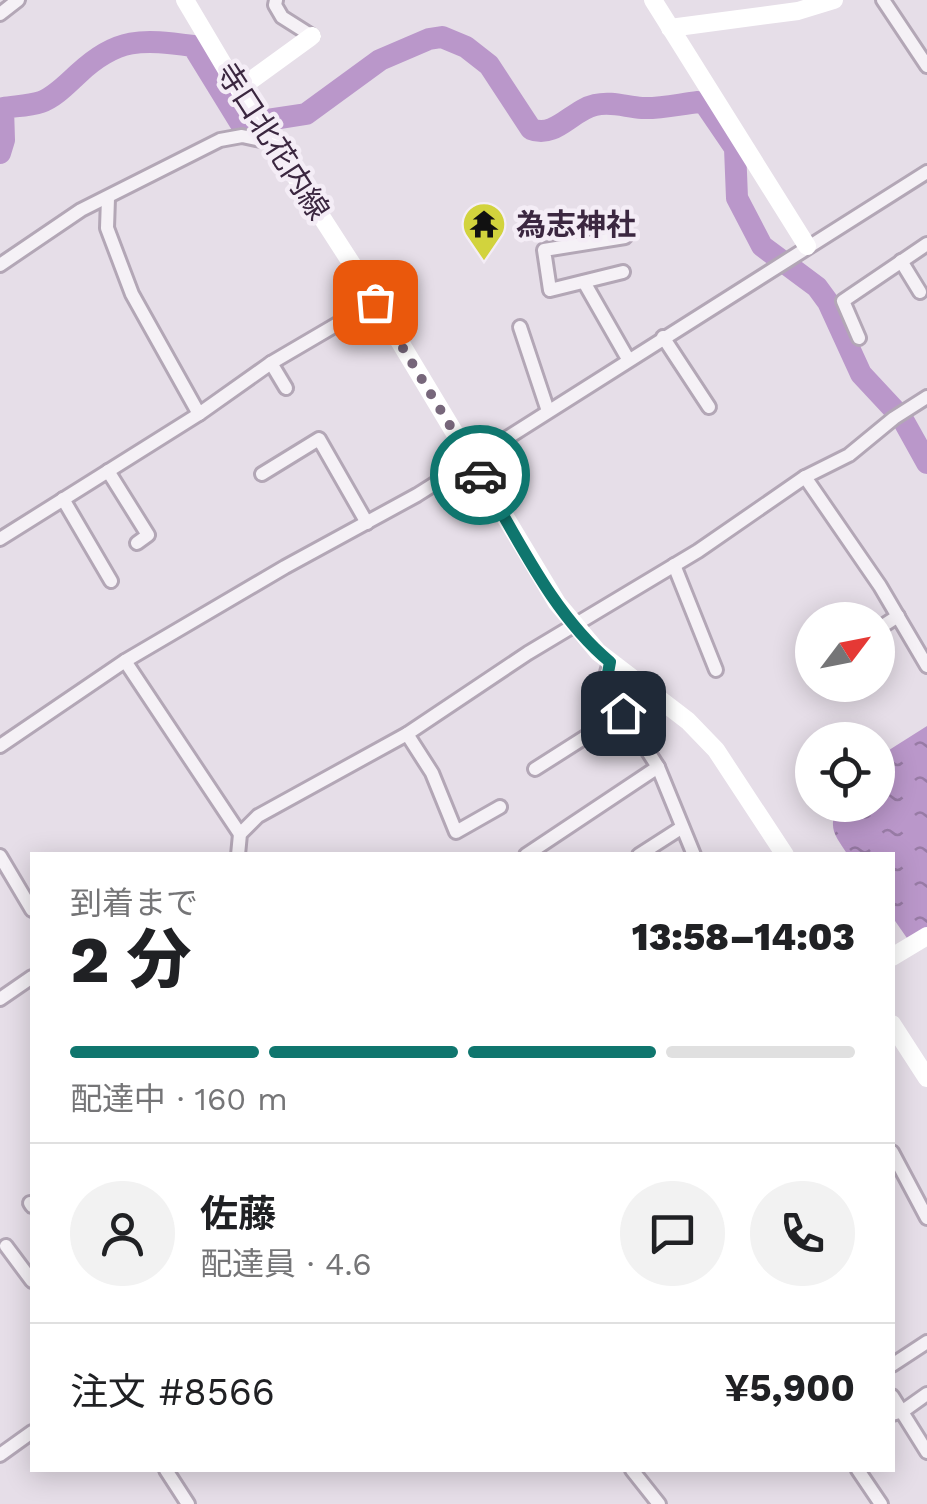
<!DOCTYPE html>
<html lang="ja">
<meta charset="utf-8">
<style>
body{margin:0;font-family:"Work Sans","Noto Sans JP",sans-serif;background:#f2f2f2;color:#202124;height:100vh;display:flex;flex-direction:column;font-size:38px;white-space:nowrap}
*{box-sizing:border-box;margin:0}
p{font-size:32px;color:#757577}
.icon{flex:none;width:55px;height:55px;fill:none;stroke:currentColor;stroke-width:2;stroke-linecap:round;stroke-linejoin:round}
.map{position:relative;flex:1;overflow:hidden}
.sheet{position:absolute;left:30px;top:852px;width:865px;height:620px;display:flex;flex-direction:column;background:#fff;border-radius:0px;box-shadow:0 5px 25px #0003}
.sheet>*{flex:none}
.needle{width:65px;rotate:58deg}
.controls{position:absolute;left:795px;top:602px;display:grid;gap:20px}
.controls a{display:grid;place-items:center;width:100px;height:100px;border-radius:50%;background:#fff;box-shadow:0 5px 25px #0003;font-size:50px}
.pin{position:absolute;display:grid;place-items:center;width:85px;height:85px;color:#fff;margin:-42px;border-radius:20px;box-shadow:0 5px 15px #0006}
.courier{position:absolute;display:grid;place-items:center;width:100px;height:100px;margin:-50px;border:8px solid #0f766e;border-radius:50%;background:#fff;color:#222;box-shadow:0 2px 12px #0007}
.head em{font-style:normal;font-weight:800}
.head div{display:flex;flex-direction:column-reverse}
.head{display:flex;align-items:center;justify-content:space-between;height:170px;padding:0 40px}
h1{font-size:65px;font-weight:800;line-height:75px}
.bar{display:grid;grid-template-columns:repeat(4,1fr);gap:15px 10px;align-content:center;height:120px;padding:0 40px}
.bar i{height:12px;border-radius:8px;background:#e0e0e0}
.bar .selected{background:#0f766e}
.bar p{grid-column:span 4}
.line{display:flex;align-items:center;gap:25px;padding:0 40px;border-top:2px solid #e0e0e0}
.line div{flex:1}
.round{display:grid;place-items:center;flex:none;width:105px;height:105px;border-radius:52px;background:#f2f2f2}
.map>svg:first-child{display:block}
.water{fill:url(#water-ripples)}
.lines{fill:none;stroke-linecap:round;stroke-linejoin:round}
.river{stroke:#ba97ca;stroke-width:22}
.street-casing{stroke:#b3a7b6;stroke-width:18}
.street{stroke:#f5f1f6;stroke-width:12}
.secondary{stroke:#fff;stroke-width:18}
.done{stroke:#77677b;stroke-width:10;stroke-dasharray:0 18}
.route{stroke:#0f766e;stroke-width:12}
.labels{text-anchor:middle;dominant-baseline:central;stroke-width:9;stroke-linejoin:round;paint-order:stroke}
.street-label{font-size:30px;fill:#3b2740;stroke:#f4edf6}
.poi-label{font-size:30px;font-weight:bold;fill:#3b2740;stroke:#f4edf6;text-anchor:start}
</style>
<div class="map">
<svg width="927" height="1504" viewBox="0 0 927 1504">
<defs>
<pattern id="water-ripples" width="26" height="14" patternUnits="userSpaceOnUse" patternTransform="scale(2.5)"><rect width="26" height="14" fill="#ba97ca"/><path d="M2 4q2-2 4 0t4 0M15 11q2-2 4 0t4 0" fill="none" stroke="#987ba5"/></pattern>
</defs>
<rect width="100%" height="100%" fill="#e6dee8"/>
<path class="water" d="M 927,726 L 927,930 L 909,941 L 893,918 L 892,855 L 848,855 C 835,835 826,827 840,805 L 878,805 L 878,757 Z"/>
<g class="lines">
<path class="river" d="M 0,153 L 4,140 L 3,108 C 15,106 29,106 41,102 C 55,97 67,84 78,74 C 117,37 142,39 193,46 L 241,124 L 306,114 L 380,60 L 429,39 L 442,37 L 466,47 L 489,65 L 531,129 C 555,139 572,110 595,105 C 612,101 626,107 642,108 C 660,109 680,104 698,102 L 705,104 L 735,148 L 737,198 L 762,246 L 817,287 L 828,302 L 861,374 L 902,418 L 927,463"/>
<g class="street-casing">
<g id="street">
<polyline points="276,0 275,5 282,17 312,36"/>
<polyline points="883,0 927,66"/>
<polyline points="0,14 18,0"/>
<polyline points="108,198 107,228 132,294 199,414"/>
<polyline points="901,261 920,292"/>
<polyline points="0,265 81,210 220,140 242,136 275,143"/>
<polyline points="623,272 550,290 544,250 625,237"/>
<polyline points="584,282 628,359"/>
<polyline points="520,327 548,411"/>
<polyline points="663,337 709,407"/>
<polyline points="859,338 843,301 927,244"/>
<polyline points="271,363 286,388"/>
<polyline points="108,471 148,535 137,543"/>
<polyline points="262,474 319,439 367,523"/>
<polyline points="805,477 880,586 927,666"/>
<polyline points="63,499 111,581"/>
<polyline points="0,539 199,414 271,363 375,302"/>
<polyline points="674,565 716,670"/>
<polyline points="878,629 898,616"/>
<polyline points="125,661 240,834"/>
<polyline points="610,662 606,676 609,691 658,767 694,855"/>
<polyline points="407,734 432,773 456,832 500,807"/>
<polyline points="0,746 125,661 285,567 417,495 927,172"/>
<polyline points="535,769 623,713"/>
<polyline points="238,855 240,834 258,816 407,734 528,653 698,551 805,477 849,455 894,418 927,397"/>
<polyline points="526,855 658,767"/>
<polyline points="639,855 681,828"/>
<polyline points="0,856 32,910"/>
<polyline points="0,999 32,977"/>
<polyline points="892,1152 927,1218"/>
<polyline points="30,1203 32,1206"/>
<polyline points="6,1246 32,1281"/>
<polyline points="892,1365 927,1342"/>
<polyline points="892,1396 927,1452"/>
<polyline points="892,1414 903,1411 927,1394"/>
<polyline points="0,1455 32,1432"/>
<polyline points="166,1470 188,1504"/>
<polyline points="632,1470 659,1504"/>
<polyline points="858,1470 881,1504"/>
</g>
</g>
<use href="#street" class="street"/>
<g class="secondary">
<polyline points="185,0 226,69 368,289 557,603 598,652 688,721 716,750 785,855"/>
<polyline points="653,0 807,246"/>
<polyline points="670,28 798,11 834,0"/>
<polyline points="239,89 312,36"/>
<polyline points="892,957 927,936"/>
<polyline points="892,1024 927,1078"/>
</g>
</g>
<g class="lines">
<polyline class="done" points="375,302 480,475"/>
<path class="route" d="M 480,475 C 518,538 552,614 610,662 L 606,684 L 623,713"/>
</g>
<defs>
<g id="temple-pin" transform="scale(2.25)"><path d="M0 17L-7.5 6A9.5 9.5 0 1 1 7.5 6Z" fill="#d2d33d" stroke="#f4edf6"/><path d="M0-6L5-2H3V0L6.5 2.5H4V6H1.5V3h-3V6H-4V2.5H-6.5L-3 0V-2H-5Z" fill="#111"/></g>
</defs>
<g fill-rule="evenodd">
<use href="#temple-pin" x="484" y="224"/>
</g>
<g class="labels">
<g class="street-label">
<text transform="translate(273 141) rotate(57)">寺口北花内線</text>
</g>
<g class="poi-label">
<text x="516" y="224">為志神社</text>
</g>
</g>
</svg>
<div class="controls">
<a><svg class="needle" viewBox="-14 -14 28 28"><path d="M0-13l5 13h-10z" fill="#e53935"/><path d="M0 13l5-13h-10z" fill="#757577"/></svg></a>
<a><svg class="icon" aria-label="locate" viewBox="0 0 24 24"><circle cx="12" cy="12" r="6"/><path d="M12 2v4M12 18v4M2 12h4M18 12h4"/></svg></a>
</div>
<div class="pin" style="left:375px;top:302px;background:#ea580c"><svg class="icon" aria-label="bag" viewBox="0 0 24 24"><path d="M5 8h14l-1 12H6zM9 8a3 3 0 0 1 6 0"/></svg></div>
<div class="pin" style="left:623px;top:713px;background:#1f2937"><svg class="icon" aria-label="home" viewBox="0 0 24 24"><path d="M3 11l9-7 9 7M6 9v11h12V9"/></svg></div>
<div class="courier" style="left:480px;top:475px"><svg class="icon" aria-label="car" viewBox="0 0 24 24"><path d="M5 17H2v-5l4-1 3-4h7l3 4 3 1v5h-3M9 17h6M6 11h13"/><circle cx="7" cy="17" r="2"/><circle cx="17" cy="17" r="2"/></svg></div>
<section class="sheet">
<div class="head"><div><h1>2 分</h1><p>到着まで</p></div><em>13:58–14:03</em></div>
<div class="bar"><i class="selected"></i><i class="selected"></i><i class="selected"></i><i></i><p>配達中 · 160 m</p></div>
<div class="line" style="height:180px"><a class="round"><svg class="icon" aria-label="person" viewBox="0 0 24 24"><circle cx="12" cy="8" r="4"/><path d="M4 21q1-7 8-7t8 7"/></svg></a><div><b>佐藤</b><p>配達員 · 4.6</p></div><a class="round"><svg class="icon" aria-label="chat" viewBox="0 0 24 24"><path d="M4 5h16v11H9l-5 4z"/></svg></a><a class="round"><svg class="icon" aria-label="phone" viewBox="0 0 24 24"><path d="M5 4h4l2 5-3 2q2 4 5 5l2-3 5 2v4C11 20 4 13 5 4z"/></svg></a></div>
<div class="line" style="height:130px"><div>注文 #8566</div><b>¥5,900</b></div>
</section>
</div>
